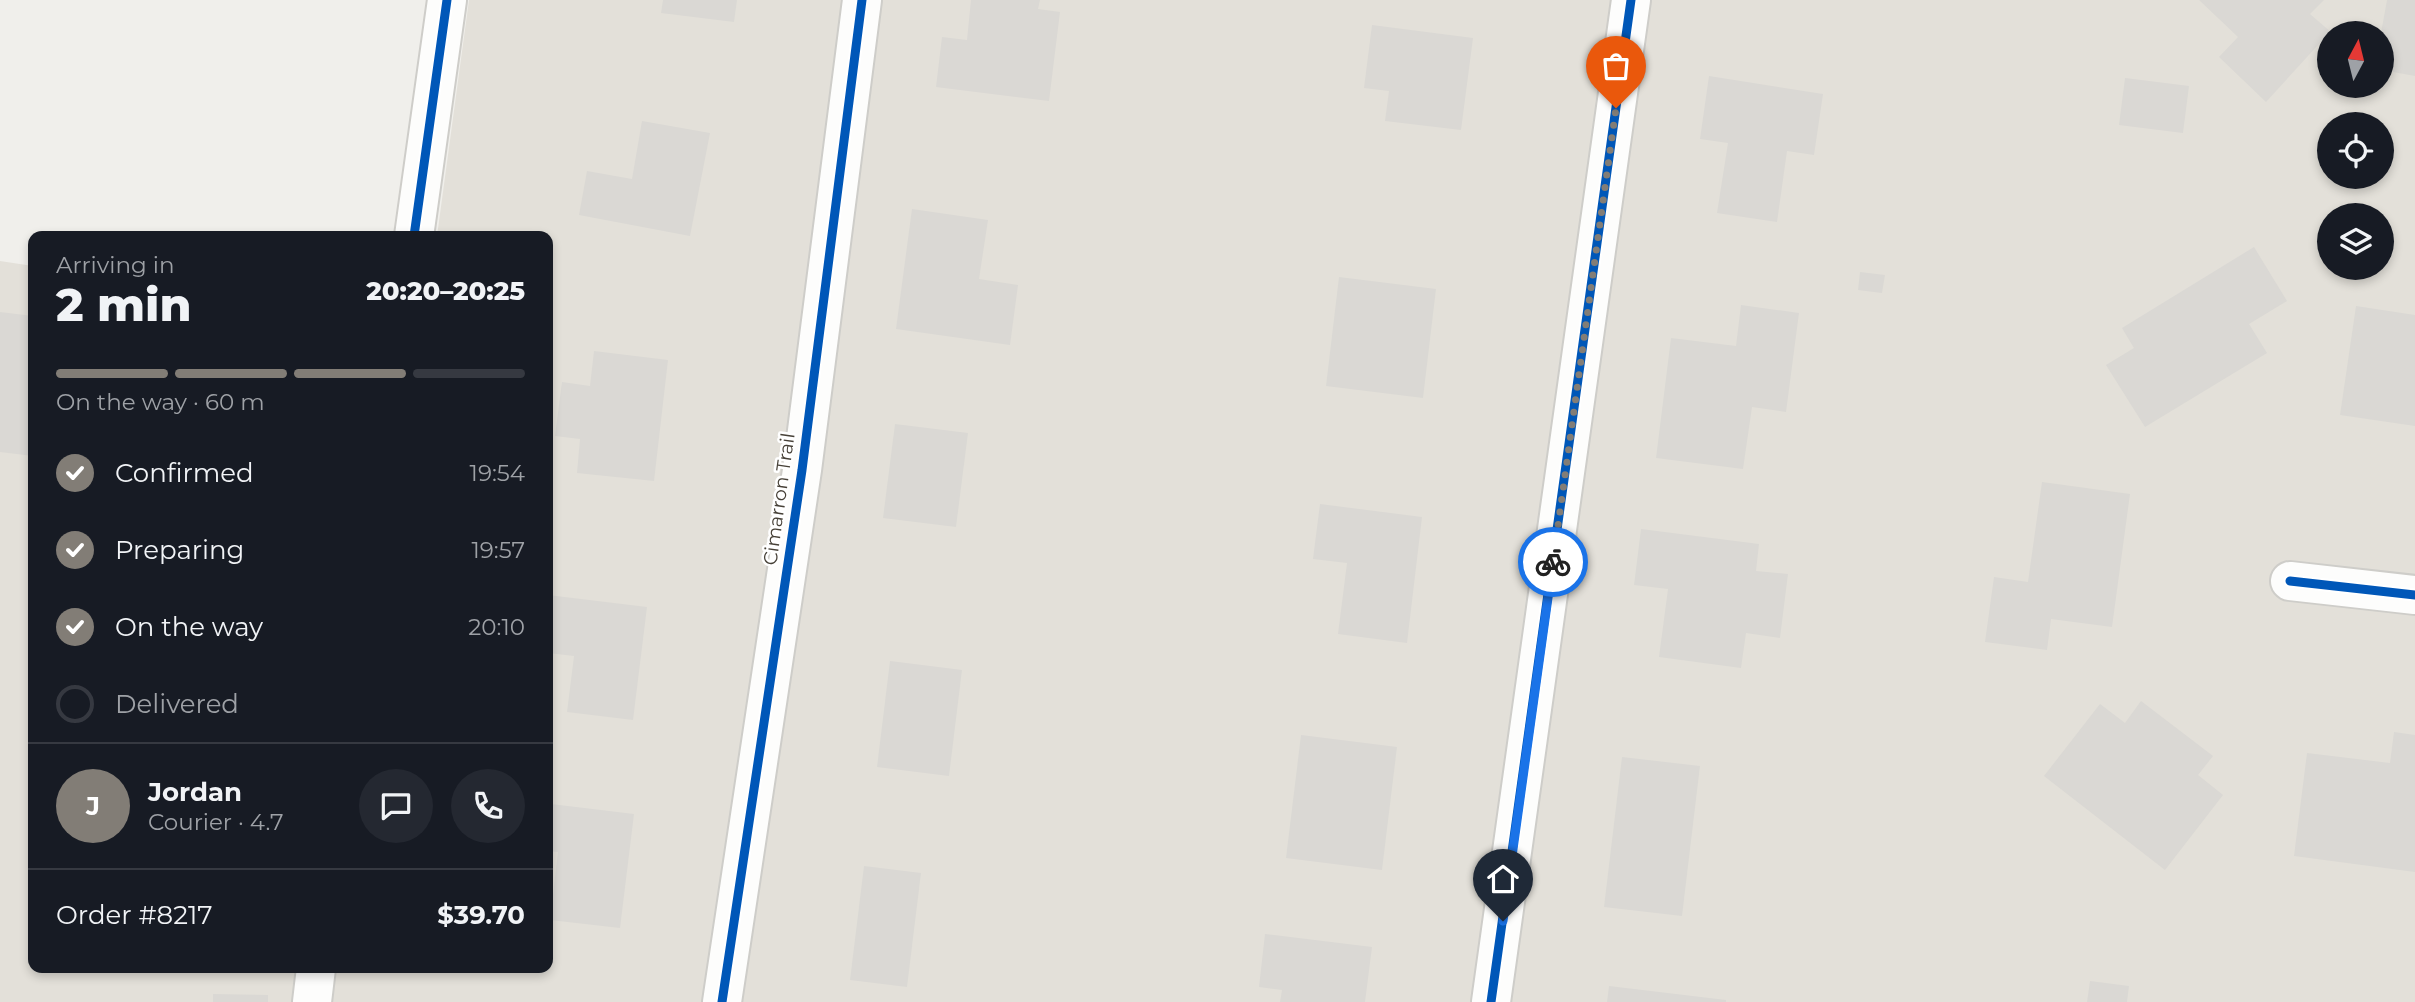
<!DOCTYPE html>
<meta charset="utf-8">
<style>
body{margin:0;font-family:Montserrat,sans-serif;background:#242831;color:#f1f3f6;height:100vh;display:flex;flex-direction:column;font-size:26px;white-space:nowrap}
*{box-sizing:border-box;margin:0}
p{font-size:23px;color:#9ea1a6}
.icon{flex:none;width:38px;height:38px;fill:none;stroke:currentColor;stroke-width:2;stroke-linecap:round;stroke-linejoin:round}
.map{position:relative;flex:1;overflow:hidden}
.side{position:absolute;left:28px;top:231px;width:525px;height:742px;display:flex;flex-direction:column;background:#171b24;border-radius:14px;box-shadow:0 4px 10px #0003}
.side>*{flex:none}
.needle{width:46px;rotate:7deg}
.tools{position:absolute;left:2317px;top:21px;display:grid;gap:14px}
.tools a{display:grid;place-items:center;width:77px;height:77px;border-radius:50%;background:#171b24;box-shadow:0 4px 10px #0003;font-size:35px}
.pin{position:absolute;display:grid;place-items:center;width:60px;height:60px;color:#fff;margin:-72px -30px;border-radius:50% 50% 50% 0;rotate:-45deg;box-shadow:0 0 7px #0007}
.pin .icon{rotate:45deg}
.courier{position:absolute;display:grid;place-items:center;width:70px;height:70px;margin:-35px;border:5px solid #1a73e8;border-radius:50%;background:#fff;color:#222;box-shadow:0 2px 9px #0007}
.headline em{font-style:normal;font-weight:800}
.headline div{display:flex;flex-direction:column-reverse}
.headline{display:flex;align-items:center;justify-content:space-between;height:119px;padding:0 28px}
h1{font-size:46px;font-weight:800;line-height:52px}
.bar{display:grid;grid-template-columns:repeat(4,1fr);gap:10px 7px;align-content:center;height:84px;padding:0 28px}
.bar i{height:9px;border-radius:5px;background:#363941}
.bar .selected{background:#827d76}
.bar p{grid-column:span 4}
.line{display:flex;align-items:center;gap:18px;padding:0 28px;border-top:2px solid #363941}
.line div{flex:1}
.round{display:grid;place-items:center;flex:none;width:74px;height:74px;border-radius:37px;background:#242831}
ol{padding:0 28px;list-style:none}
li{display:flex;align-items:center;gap:21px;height:77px}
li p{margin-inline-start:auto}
li .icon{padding:7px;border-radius:50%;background:#827d76;color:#fff;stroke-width:4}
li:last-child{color:#9ea1a6}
li i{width:38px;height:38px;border:4px solid #363941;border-radius:50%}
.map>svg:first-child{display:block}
.residential{fill:#e3e0d9;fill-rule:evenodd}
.building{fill:#dad8d4}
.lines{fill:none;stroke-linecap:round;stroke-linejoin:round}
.minor-casing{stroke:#cecdc9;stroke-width:42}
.minor{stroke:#fdfdfc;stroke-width:38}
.cycleway-casing{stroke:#fff;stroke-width:13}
.cycleway{stroke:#0057b8;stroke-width:9}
.done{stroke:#827d76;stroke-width:7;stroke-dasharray:0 12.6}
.route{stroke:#1a73e8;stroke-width:9}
.labels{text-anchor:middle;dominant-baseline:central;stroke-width:5;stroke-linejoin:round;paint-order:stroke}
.street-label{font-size:19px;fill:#464037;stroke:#fff}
</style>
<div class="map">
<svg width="2415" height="1002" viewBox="0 0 2415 1002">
<rect width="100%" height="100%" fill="#f0efeb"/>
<path class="residential" d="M 469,0 L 2415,0 L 2415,1002 L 0,1002 L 0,261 L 33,266 L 33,968 L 548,968 L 548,236 L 437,236 ZM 2329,33 L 2382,33 L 2382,86 L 2329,86 ZM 2329,124 L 2382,124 L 2382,177 L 2329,177 ZM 2329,215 L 2382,215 L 2382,268 L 2329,268 Z"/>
<g class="building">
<polygon points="663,0 737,0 734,22 661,13"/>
<polygon points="971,0 1040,0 1038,9 1060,12 1049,101 936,87 942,37 967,40"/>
<polygon points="2199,0 2324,0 2310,14 2332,33 2329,33 2266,102 2219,57 2238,37"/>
<polygon points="2387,0 2415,0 2415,76 2382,70 2381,33"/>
<polygon points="1372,25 1473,38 1461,130 1385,121 1389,91 1364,88"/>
<polygon points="1709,76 1823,94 1814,155 1787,151 1777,222 1717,213 1728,143 1700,139"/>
<polygon points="2125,78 2189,86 2183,133 2119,125"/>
<polygon points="642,121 710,133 690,236 579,215 587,171 632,179"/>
<polygon points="912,209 988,220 979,279 1018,285 1010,345 896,329"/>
<polygon points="2254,247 2287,301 2249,324 2267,353 2145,427 2106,365 2134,348 2122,328"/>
<polygon points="1860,272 1885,275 1882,293 1858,290"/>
<polygon points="1339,277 1436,289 1423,398 1326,386"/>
<polygon points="1741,305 1799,313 1786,412 1752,407 1743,469 1656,458 1671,338 1736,346"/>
<polygon points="2356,306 2415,315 2415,426 2340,415"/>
<polygon points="0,312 33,316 33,456 0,452"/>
<polygon points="594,351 668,360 654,481 577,473 580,439 555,436 562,382 590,386"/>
<polygon points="895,424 968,433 956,527 883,518"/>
<polygon points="2042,482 2130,494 2112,627 2051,619 2047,650 1985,642 1994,577 2028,582"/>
<polygon points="1320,504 1422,517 1407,643 1338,634 1347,563 1313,559"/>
<polygon points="1641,529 1759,544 1756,571 1788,574 1780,638 1746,633 1741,668 1659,657 1668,589 1634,585"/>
<polygon points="548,595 647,607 633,720 567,712 574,656 548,653"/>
<polygon points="890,661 962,670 949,776 877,767"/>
<polygon points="2141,701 2213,756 2198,775 2223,795 2165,870 2044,776 2100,704 2125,723"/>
<polygon points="2394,732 2415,735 2415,872 2294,856 2307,753 2390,763"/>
<polygon points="1301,735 1397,747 1382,870 1286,858"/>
<polygon points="1622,757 1700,766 1682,916 1604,907"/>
<polygon points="551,804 634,814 620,928 550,920 558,852 548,851"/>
<polygon points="864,866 921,873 907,987 850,980"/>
<polygon points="1265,934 1372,947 1365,1002 1280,1002 1282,990 1259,987"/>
<polygon points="2090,981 2129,986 2127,1002 2087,1002"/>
<polygon points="1609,986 1726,1000 1726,1002 1607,1002"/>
<polygon points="213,994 268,995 268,1002 213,1002"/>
</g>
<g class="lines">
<g class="minor-casing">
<g id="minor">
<polyline points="414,236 447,0"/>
<polyline points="2290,581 2415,595"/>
<polyline points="312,1002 316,968"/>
<polyline points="722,1002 802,470 862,0"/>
<polyline points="1491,1002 1631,0"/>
</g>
</g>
<use href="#minor" class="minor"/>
<g class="cycleway-casing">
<g id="cycleway">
<polyline points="414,236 447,0"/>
<polyline points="2290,581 2415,595"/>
<polyline points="722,1002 802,470 862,0"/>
<polyline points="1491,1002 1631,0"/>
</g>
</g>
<use href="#cycleway" class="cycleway"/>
</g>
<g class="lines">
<polyline class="done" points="1553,562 1616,108"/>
<polyline class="route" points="1503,921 1553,562"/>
</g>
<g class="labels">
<g class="street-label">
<text transform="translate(779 499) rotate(-82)">Cimarron Trail</text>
</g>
</g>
</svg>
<div class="tools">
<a><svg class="needle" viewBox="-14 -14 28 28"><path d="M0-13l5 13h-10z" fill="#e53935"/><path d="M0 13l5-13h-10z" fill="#9ea1a6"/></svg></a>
<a><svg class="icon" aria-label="locate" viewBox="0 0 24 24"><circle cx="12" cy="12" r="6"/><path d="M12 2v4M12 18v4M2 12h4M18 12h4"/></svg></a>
<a><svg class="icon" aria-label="layers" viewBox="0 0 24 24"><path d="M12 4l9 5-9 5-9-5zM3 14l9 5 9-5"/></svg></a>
</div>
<div class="pin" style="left:1616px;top:108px;background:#ea580c"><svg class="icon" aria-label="bag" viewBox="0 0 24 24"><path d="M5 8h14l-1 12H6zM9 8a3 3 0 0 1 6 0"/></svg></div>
<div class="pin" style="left:1503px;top:921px;background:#1f2937"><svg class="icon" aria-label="home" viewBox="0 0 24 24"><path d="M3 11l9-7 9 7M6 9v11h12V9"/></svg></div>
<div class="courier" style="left:1553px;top:562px"><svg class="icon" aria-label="bike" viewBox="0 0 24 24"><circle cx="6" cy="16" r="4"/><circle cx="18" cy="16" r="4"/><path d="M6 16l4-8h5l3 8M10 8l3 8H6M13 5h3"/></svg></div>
<section class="side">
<div class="headline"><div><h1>2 min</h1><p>Arriving in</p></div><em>20:20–20:25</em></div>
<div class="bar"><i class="selected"></i><i class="selected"></i><i class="selected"></i><i></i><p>On the way · 60 m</p></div>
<ol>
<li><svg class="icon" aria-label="check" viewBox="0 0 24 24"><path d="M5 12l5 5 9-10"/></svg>Confirmed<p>19:54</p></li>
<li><svg class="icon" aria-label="check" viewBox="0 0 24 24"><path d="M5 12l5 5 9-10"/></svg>Preparing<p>19:57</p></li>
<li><svg class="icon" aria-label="check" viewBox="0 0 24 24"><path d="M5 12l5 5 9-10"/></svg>On the way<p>20:10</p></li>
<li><i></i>Delivered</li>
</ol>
<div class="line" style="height:126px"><b class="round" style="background:#827d76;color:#fff">J</b><div><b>Jordan</b><p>Courier · 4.7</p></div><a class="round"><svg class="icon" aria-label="chat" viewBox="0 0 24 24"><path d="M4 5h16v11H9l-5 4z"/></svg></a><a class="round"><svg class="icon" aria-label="phone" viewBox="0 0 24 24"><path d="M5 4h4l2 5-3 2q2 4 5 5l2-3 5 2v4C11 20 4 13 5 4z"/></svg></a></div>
<div class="line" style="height:91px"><div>Order #8217</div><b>$39.70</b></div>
</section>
</div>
